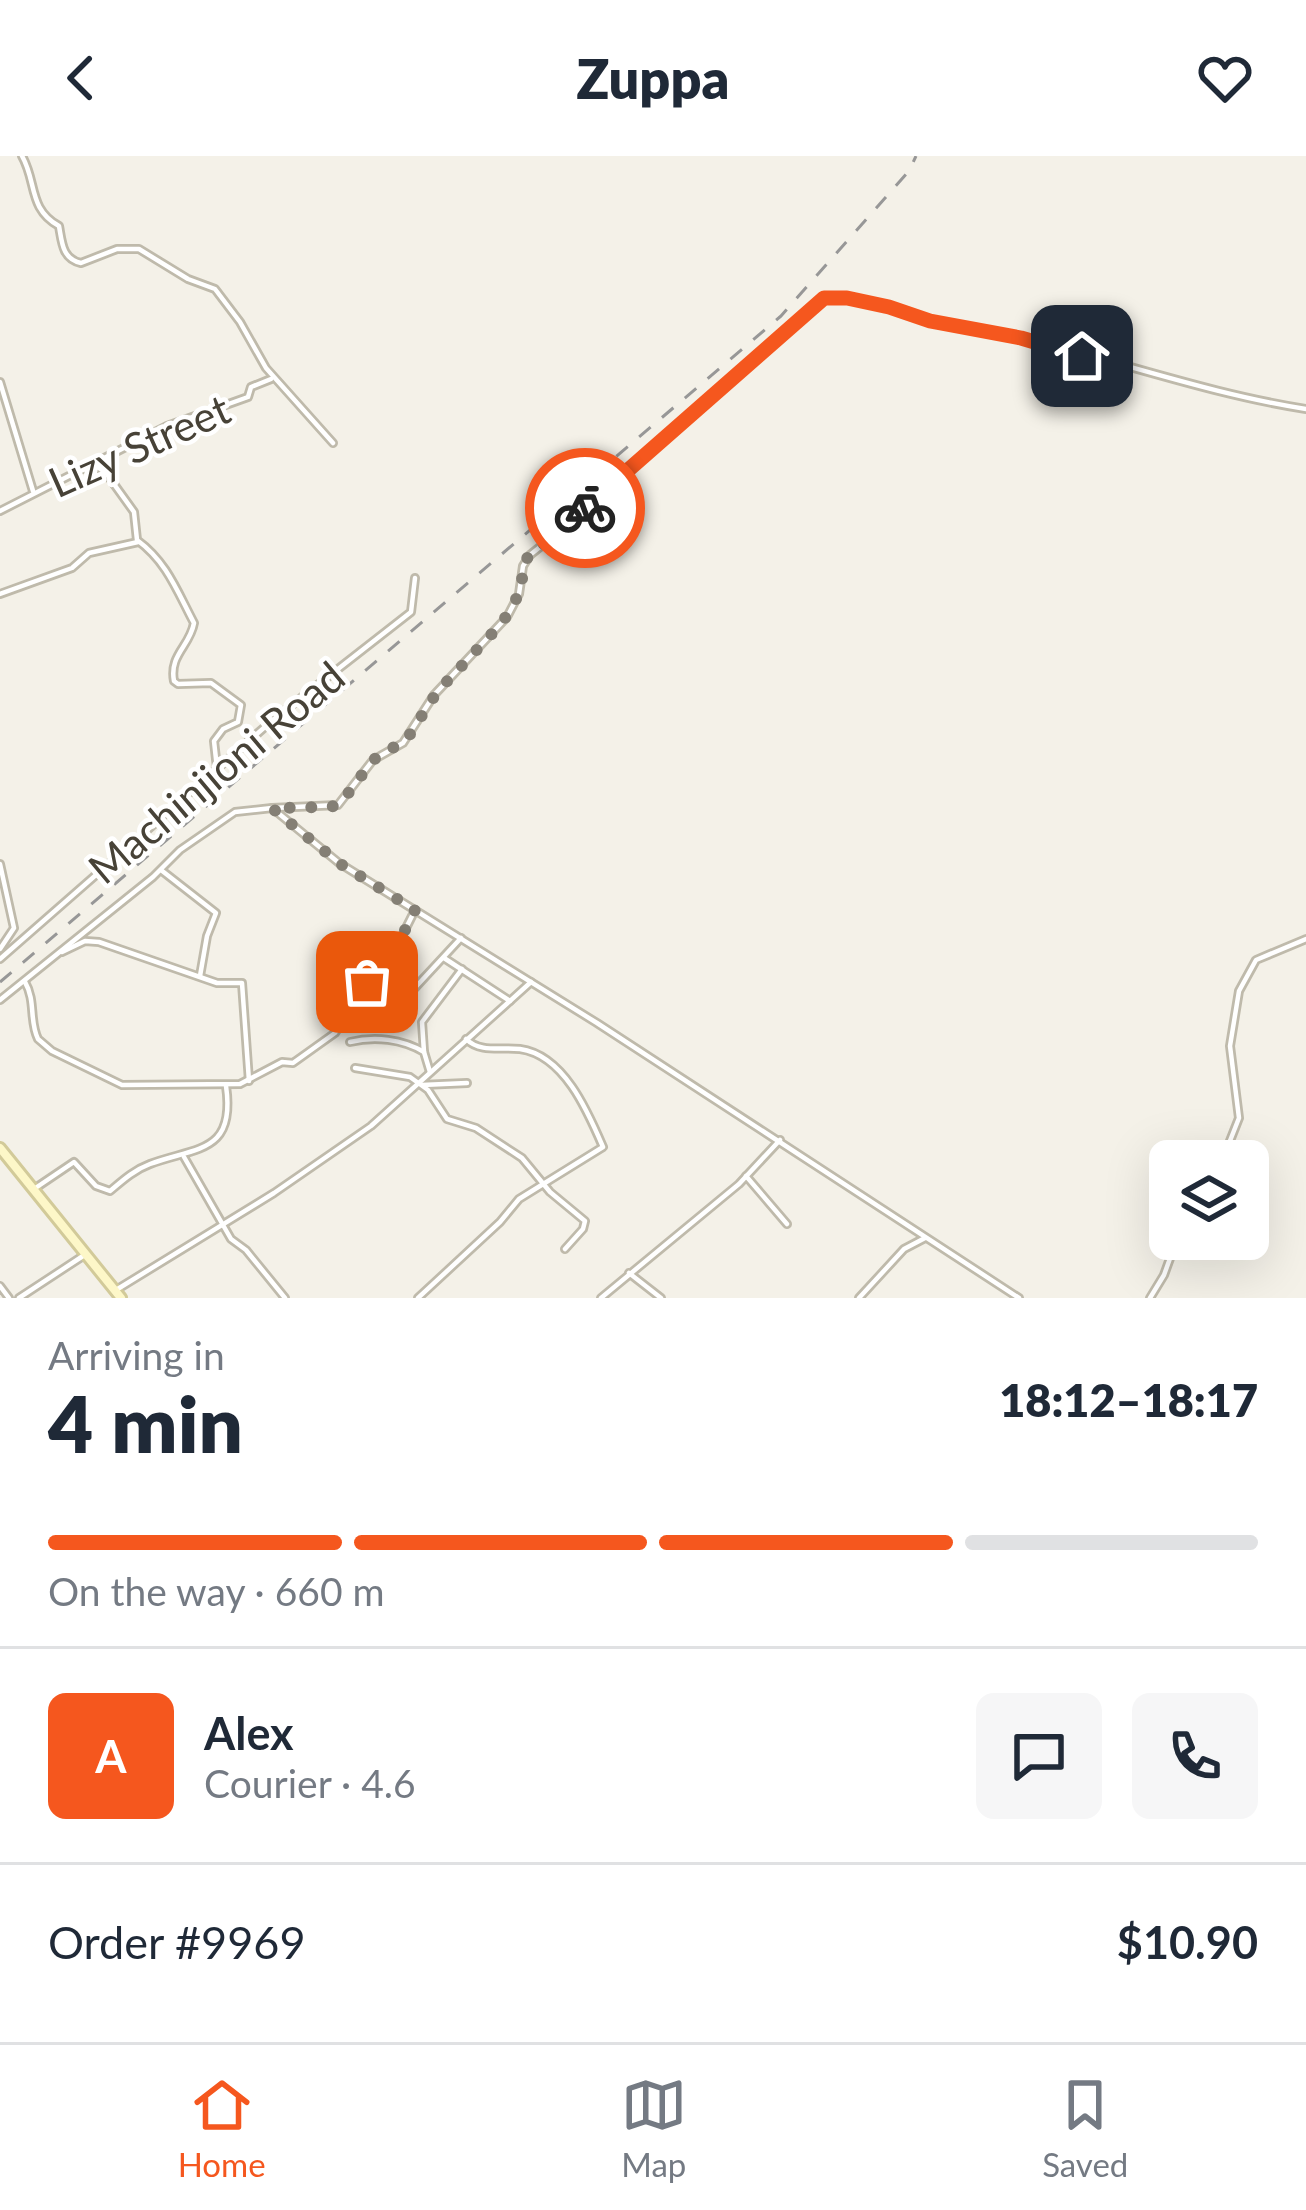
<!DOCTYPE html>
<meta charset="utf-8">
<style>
body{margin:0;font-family:Lato,sans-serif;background:#f6f6f7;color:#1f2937;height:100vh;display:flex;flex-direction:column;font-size:45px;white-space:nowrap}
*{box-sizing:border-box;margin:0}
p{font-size:39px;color:#747a83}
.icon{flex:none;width:66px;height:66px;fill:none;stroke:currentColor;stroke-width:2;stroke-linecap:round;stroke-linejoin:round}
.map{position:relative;height:1142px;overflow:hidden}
.side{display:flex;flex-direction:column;background:#fff;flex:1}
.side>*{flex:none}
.fabs{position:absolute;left:1149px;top:984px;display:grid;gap:24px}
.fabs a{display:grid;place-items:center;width:120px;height:120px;border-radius:18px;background:#fff;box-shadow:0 12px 48px #0002;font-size:60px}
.pin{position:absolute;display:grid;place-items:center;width:102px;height:102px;color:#fff;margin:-51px;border-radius:24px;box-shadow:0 6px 18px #0006}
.courier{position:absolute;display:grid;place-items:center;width:120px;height:120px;margin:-60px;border:9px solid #f5571e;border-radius:50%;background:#fff;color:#222;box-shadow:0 3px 15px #0007}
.summary em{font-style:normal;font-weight:800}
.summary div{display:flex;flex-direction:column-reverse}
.summary{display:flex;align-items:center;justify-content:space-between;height:204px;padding:0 48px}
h1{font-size:78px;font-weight:800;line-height:90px}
.bar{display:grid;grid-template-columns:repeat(4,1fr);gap:18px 12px;align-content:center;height:144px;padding:0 48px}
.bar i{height:15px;border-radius:9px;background:#e0e1e3}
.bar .on{background:#f5571e}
.bar p{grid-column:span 4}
.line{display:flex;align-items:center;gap:30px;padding:0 48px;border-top:3px solid #e0e1e3}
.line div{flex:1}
.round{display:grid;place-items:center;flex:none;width:126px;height:126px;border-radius:18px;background:#f6f6f7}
header{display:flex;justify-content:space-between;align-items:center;height:156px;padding:0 48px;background:#fff;font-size:54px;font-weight:800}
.tabs{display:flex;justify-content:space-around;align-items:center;height:168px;border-top:3px solid #e0e1e3;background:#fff;font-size:33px;color:#747a83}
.tabs a{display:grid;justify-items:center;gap:6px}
.tabs .on{color:#f5571e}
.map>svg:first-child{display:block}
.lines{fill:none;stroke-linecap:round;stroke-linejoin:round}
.street-casing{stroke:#bfbaab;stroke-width:10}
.secondary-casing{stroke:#d2ca99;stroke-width:14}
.street{stroke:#fff;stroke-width:4.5}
.secondary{stroke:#fdf7c8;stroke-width:8}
.rail{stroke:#979797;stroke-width:3;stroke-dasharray:15 15;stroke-linecap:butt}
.done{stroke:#847f75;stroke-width:12;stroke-dasharray:0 21.6}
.route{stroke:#f5571e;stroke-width:15}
.labels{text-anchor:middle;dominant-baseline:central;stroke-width:9;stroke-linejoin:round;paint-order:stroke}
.street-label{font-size:42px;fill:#474237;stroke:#fff}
</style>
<header><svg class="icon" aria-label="back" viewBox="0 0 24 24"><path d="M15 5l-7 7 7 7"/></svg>Zuppa<svg class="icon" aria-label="heart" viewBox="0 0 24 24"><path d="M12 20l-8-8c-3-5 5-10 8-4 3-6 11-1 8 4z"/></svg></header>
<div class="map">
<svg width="1306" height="1142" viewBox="0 0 1306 1142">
<rect width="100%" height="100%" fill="#f4f1e8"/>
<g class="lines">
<g class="street-casing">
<g id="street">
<path d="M 22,0 C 37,26 28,53 59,70 C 62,86 62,103 81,107 L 117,93 L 139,93 L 188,123 L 215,133 L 240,166 L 266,212 L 333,287"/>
<polyline points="0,226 33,335"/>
<path d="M 93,308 L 106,317 L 134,356 L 137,384 C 167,406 177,435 194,467 C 190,490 169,499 174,525 L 178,528 L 211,527 L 241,549 L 238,566 L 223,573 L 214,585 L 217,612"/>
<polyline points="0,355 167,270 248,241 251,231 271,223"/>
<polyline points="0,438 72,412 89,397 138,386"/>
<path d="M 272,652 L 338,649 L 373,604 L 403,587 L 434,539 L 507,461 L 519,438 L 523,410 L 530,399 L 607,337 L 623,318 L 824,142 C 861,138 897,156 931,165 C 961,172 991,176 1021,182 C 1116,204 1209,238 1306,253"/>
<polyline points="0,708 14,772 0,793"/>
<polyline points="161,714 216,757 207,780 200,820"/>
<polyline points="62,796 85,785 99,786 217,827 242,827 249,925"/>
<polyline points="444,802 510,845"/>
<polyline points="0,803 274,563 411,456 415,422"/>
<path d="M 25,826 C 36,845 29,865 38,883 L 52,895 L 122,929 L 240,928 L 282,906 L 293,907 L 335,877 L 376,813 L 398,788 L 415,754"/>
<polyline points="0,844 153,721 180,694 235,656 272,652 339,707 597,867 1019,1142"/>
<polyline points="399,849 461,782"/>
<path d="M 350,886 C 375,880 402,883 424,896 L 430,916"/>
<polyline points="424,896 422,866 462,813"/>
<polyline points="355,912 410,921 428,934 447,963 476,972 522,1002 550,1036 585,1065 583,1073 565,1093"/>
<polyline points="422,929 467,927"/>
<polyline points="184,1001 231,1083 246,1094 285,1142"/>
<polyline points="1222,1005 1239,962 1230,890 1239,835 1256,804 1306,783"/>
<polyline points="746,1020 787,1068"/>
<path d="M 34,1033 L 74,1006 L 96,1030 L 110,1035 C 123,1024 134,1014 150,1008 C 195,991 236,998 226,930"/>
<polyline points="629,1117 661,1142"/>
<polyline points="0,1130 9,1142"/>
<polyline points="116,1134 274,1037 371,970 531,826"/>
<polyline points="19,1142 86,1098"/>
<path d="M 418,1142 L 500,1066 L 519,1043 L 603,991 C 588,956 564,899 520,893 C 501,891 480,897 466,883"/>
<polyline points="601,1142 739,1028 780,984"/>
<polyline points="859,1142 904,1093 925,1082"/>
<polyline points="1150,1142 1164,1119 1177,1083"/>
</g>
</g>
<g class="secondary-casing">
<polyline id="secondary" points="0,992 121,1142"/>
</g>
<use href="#street" class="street"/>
<use href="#secondary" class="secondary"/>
<polyline class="rail" points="0,826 781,160 909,15 916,0"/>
</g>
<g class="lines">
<polyline class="done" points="367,826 398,788 415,754 339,707 272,652 331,651 341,647 373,604 407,583 437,536 502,467 519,438 526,403 585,352"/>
<polyline class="route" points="585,352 824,142 847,142 889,151 930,165 1021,182 1082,200"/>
</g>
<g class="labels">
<g class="street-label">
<text transform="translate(139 289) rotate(-24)">Lizy Street</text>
<text transform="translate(216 616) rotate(-40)">Machinjioni Road</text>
</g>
</g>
</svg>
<div class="fabs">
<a><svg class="icon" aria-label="layers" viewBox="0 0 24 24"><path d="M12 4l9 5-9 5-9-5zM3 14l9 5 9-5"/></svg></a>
</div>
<div class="pin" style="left:367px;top:826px;background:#ea580c"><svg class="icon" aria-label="bag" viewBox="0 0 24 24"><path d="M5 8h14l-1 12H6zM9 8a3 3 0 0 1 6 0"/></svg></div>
<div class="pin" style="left:1082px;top:200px;background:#1f2937"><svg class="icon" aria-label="home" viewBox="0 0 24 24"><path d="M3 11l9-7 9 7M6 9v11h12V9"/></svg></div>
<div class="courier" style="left:585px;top:352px"><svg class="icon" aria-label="bike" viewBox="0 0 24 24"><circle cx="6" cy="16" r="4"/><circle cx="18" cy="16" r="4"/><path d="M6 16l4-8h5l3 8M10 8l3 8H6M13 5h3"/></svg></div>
</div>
<section class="side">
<div class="summary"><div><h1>4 min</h1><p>Arriving in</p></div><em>18:12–18:17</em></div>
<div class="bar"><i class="on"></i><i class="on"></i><i class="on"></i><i></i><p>On the way · 660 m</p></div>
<div class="line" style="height:216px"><b class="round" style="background:#f5571e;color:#fff">A</b><div><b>Alex</b><p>Courier · 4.6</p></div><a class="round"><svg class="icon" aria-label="chat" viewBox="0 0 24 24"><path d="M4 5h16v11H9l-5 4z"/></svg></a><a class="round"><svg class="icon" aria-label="phone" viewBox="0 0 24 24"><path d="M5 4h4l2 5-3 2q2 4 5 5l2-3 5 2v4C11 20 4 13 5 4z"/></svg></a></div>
<div class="line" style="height:156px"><div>Order #9969</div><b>$10.90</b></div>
</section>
<nav class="tabs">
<a class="on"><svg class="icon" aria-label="home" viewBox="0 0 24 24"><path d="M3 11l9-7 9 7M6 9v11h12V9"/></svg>Home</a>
<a><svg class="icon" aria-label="map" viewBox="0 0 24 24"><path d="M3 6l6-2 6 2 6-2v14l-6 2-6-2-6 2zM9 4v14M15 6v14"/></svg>Map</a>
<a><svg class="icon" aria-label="saved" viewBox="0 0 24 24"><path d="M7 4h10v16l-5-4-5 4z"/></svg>Saved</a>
</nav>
